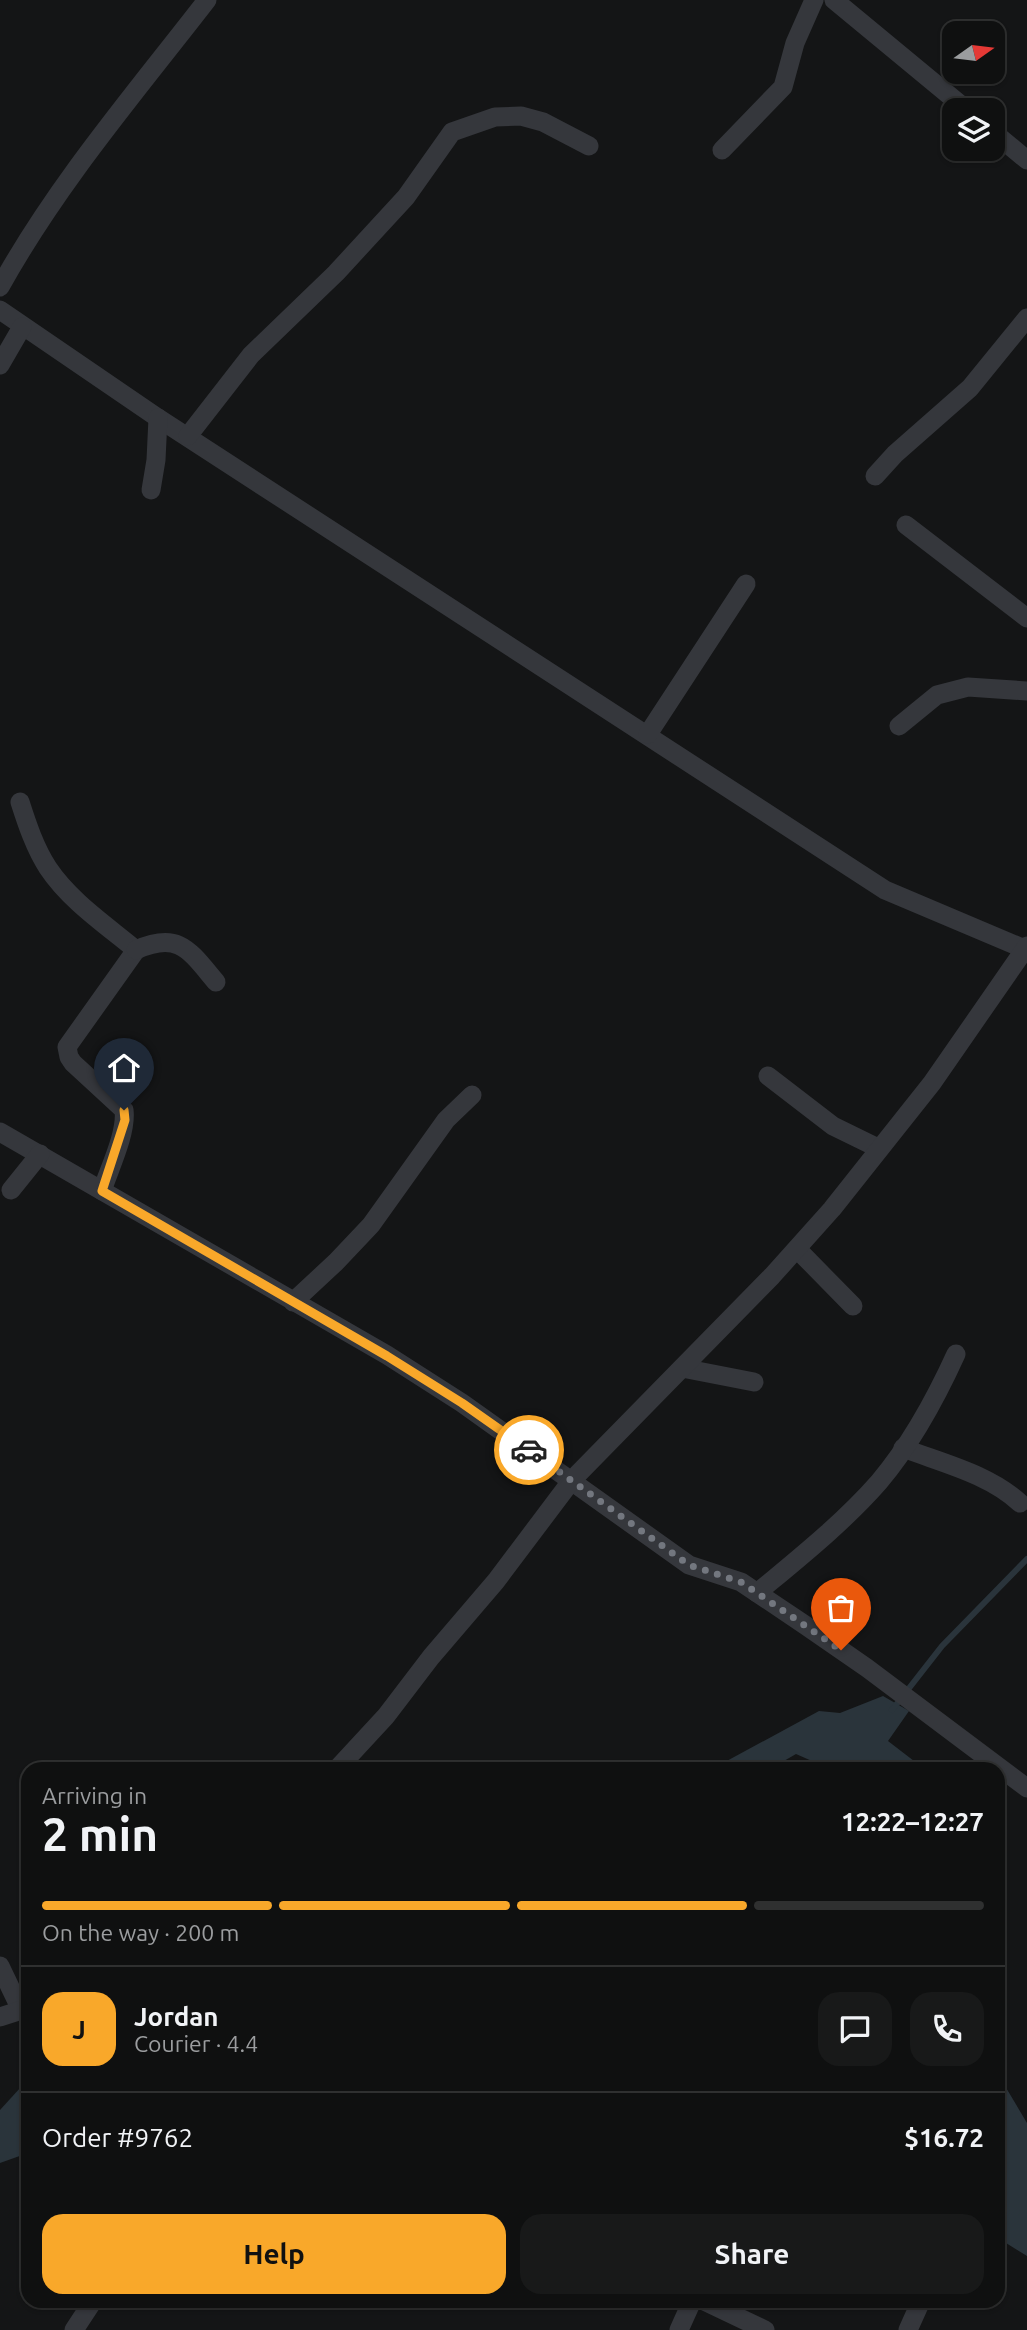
<!DOCTYPE html>
<meta charset="utf-8">
<style>
body{margin:0;font-family:Ubuntu,sans-serif;background:#181919;color:#f1f3f6;height:100vh;display:flex;flex-direction:column;font-size:26px;white-space:nowrap}
*{box-sizing:border-box;margin:0}
p{font-size:23px;color:#9b9d9f}
.icon{flex:none;width:38px;height:38px;fill:none;stroke:currentColor;stroke-width:2;stroke-linecap:round;stroke-linejoin:round}
.map{position:relative;flex:1;overflow:hidden}
.panel{position:absolute;left:21px;top:1762px;width:984px;height:546px;display:flex;flex-direction:column;background:#0f1010;border-radius:21px;box-shadow:0 2px 5px #0004,0 0 0 2px #2f3030}
.panel>*{flex:none}
.needle{width:46px;rotate:76deg}
.fabs{position:absolute;left:942px;top:21px;display:grid;gap:14px}
.fabs a{display:grid;place-items:center;width:63px;height:63px;border-radius:14px;background:#0f1010;box-shadow:0 2px 5px #0004,0 0 0 2px #2f3030;font-size:35px}
.pin{position:absolute;display:grid;place-items:center;width:60px;height:60px;color:#fff;margin:-72px -30px;border-radius:50% 50% 50% 0;rotate:-45deg;box-shadow:0 0 7px #0007}
.pin .icon{rotate:45deg}
.courier{position:absolute;display:grid;place-items:center;width:70px;height:70px;margin:-35px;border:5px solid #f9a82a;border-radius:50%;background:#fff;color:#222;box-shadow:0 2px 9px #0007}
.summary em{font-style:normal;font-weight:600}
.summary div{display:flex;flex-direction:column-reverse}
.summary{display:flex;align-items:center;justify-content:space-between;height:119px;padding:0 21px}
h1{font-size:46px;font-weight:600;line-height:52px}
.bar{display:grid;grid-template-columns:repeat(4,1fr);gap:10px 7px;align-content:center;height:84px;padding:0 21px}
.bar i{height:9px;border-radius:5px;background:#2f3030}
.bar .active{background:#f9a82a}
.bar p{grid-column:span 4}
.line{display:flex;align-items:center;gap:18px;padding:0 21px;border-top:2px solid #2f3030}
.line div{flex:1}
.round{display:grid;place-items:center;flex:none;width:74px;height:74px;border-radius:21px;background:#181919}
.button{display:flex;gap:14px;margin-top:auto;padding:14px 21px}
.button a{flex:1;height:80px;border-radius:21px;background:#f9a82a;color:#111;font-size:28px;font-weight:600;line-height:80px;text-align:center}
.button a+a{background:#181919;color:#f1f3f6}
.map>svg:first-child{display:block}
.water{fill:#2a343b}
.lines{fill:none;stroke-linecap:round;stroke-linejoin:round}
.stream{stroke:#2a343b;stroke-width:6}
.minor{stroke:#35373c;stroke-width:19}
.done{stroke:#73777f;stroke-width:7;stroke-dasharray:0 12.6}
.route{stroke:#f9a82a;stroke-width:9}
</style>
<div class="map">
<svg width="1027" height="2330" viewBox="0 0 1027 2330">
<rect width="100%" height="100%" fill="#141516"/>
<g class="water">
<polygon points="883,1696 909,1711 888,1741 914,1761 920,1769 823,1769 821,1765 796,1754 770,1769 712,1769 819,1711 840,1713"/>
<polygon points="998,2051 1005,2086 1027,2123 1027,2256 998,2238"/>
<polygon points="28,2084 28,2153 0,2163 0,2110 21,2087"/>
</g>
<g class="lines">
<polyline class="stream" points="892,1710 942,1646 1027,1559"/>
<g class="minor">
<polyline points="834,0 967,110"/>
<polyline points="992,131 1027,160"/>
<polyline points="722,150 783,87 795,43 814,0"/>
<path d="M 0,287 C 57,184 135,93 207,0"/>
<polyline points="0,310 158,418 885,890 1027,950"/>
<polyline points="0,365 22,327"/>
<polyline points="188,436 251,355 336,273 406,197 452,132 495,117 521,116 543,122 589,146"/>
<polyline points="875,476 895,454 970,388 1027,318"/>
<polyline points="151,490 156,460 158,418"/>
<polyline points="906,525 1027,618"/>
<polyline points="899,726 937,695 968,687 1027,691"/>
<polyline points="648,734 746,584"/>
<path d="M 20,802 C 27,824 35,848 48,868 C 70,901 106,925 136,950 L 67,1047 L 69,1057 L 73,1063 L 124,1110 C 127,1133 109,1169 102,1191"/>
<path d="M 136,950 C 179,931 189,950 216,982"/>
<polyline points="768,1076 833,1126 878,1148"/>
<polyline points="0,1132 387,1355 462,1403 689,1565 741,1582 805,1625 867,1668 1027,1788"/>
<polyline points="11,1190 40,1154"/>
<polyline points="797,1249 853,1306"/>
<polyline points="293,1302 336,1262 371,1225 446,1120 472,1095"/>
<polyline points="682,1368 754,1382"/>
<path d="M 903,1448 C 942,1463 989,1474 1020,1503"/>
<path d="M 757,1593 C 799,1558 843,1523 879,1482 C 911,1444 936,1398 956,1354"/>
<polyline points="337,1769 386,1716 431,1657 496,1581 572,1480 772,1276 832,1209 932,1083 1027,946"/>
<polyline points="0,1966 21,2010"/>
<polyline points="0,2017 28,2008"/>
<polyline points="704,2301 765,2330"/>
<polyline points="74,2330 93,2301"/>
<polyline points="679,2330 692,2301"/>
<polyline points="908,2330 921,2301"/>
</g>
</g>
<g class="lines">
<polyline class="done" points="529,1450 689,1565 741,1582 841,1650"/>
<polyline class="route" points="124,1110 125,1120 102,1191 387,1356 462,1403 529,1450"/>
</g>
</svg>
<div class="fabs">
<a><svg class="needle" viewBox="-14 -14 28 28"><path d="M0-13l5 13h-10z" fill="#e53935"/><path d="M0 13l5-13h-10z" fill="#9b9d9f"/></svg></a>
<a><svg class="icon" aria-label="layers" viewBox="0 0 24 24"><path d="M12 4l9 5-9 5-9-5zM3 14l9 5 9-5"/></svg></a>
</div>
<div class="pin" style="left:841px;top:1650px;background:#ea580c"><svg class="icon" aria-label="bag" viewBox="0 0 24 24"><path d="M5 8h14l-1 12H6zM9 8a3 3 0 0 1 6 0"/></svg></div>
<div class="pin" style="left:124px;top:1110px;background:#1f2937"><svg class="icon" aria-label="home" viewBox="0 0 24 24"><path d="M3 11l9-7 9 7M6 9v11h12V9"/></svg></div>
<div class="courier" style="left:529px;top:1450px"><svg class="icon" aria-label="car" viewBox="0 0 24 24"><path d="M5 17H2v-5l4-1 3-4h7l3 4 3 1v5h-3M9 17h6M6 11h13"/><circle cx="7" cy="17" r="2"/><circle cx="17" cy="17" r="2"/></svg></div>
<section class="panel">
<div class="summary"><div><h1>2 min</h1><p>Arriving in</p></div><em>12:22–12:27</em></div>
<div class="bar"><i class="active"></i><i class="active"></i><i class="active"></i><i></i><p>On the way · 200 m</p></div>
<div class="line" style="height:126px"><b class="round" style="background:#f9a82a;color:#111">J</b><div><b>Jordan</b><p>Courier · 4.4</p></div><a class="round"><svg class="icon" aria-label="chat" viewBox="0 0 24 24"><path d="M4 5h16v11H9l-5 4z"/></svg></a><a class="round"><svg class="icon" aria-label="phone" viewBox="0 0 24 24"><path d="M5 4h4l2 5-3 2q2 4 5 5l2-3 5 2v4C11 20 4 13 5 4z"/></svg></a></div>
<div class="line" style="height:91px"><div>Order #9762</div><b>$16.72</b></div>
<div class="button"><a>Help</a><a>Share</a></div>
</section>
</div>
